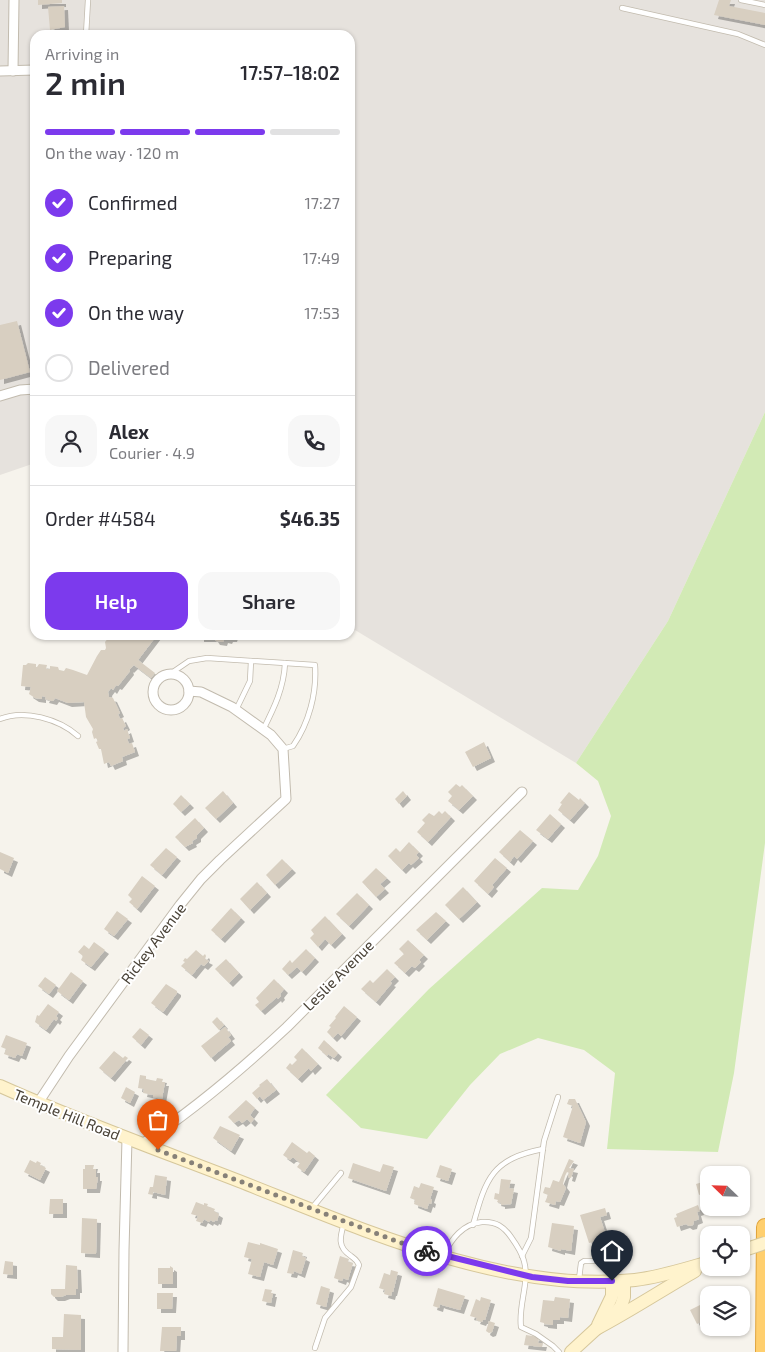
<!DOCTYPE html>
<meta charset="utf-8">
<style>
body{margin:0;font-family:"Exo 2",sans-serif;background:#f7f7f7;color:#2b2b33;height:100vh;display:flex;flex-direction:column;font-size:19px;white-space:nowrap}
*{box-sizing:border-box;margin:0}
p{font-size:16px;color:#7c7c81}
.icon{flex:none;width:28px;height:28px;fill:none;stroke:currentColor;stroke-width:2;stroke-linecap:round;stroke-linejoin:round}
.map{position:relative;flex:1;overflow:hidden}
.panel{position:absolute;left:30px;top:30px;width:325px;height:610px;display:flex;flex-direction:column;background:#fff;border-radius:15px;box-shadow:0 1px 4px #0004}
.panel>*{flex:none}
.needle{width:32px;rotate:293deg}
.buttons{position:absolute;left:700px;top:1166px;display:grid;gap:10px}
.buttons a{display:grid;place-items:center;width:50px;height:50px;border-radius:10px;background:#fff;box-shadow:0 1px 4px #0004;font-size:25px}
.pin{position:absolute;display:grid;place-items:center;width:42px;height:42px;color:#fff;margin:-51px -21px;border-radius:50% 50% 50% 0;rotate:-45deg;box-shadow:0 0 5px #0007}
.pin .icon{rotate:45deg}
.courier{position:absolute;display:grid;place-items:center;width:50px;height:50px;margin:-25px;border:4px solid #7c3aed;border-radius:50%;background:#fff;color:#222;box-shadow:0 1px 6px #0007}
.headline em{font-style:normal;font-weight:600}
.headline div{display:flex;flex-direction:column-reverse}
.headline{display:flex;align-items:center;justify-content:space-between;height:85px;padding:0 15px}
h1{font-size:32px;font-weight:600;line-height:38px}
.bar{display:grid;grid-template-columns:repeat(4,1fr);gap:8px 5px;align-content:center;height:60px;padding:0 15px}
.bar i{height:6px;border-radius:4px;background:#e1e1e2}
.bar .selected{background:#7c3aed}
.bar p{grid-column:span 4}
.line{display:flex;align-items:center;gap:12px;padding:0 15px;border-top:1px solid #e1e1e2}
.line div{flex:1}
.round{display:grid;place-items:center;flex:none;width:52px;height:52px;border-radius:15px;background:#f7f7f7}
ol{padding:0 15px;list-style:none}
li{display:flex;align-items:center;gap:15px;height:55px}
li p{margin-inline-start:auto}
li .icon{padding:5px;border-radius:50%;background:#7c3aed;color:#fff;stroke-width:4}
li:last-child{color:#7c7c81}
li i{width:28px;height:28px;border:2px solid #e1e1e2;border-radius:50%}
.action{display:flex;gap:10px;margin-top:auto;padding:10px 15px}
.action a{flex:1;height:58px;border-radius:15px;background:#7c3aed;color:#fff;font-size:20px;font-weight:600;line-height:58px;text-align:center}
.action a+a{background:#f7f7f7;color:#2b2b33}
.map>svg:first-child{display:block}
.industrial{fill:#e6e2dd}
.green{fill:#d2eab5}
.building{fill:#d8cfc1;filter:url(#shadow)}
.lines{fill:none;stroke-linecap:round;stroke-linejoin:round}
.lane-casing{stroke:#c2bbae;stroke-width:6}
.street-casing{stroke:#c2bbae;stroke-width:11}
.secondary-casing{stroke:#d6c79b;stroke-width:14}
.highway-casing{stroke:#e0a43c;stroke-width:18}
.lane{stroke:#fff;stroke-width:4.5}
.street{stroke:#fff;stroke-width:9}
.secondary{stroke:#fff3cd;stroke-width:12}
.highway{stroke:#ffcf6e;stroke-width:16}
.secondary-bridge-casing{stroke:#d6c79b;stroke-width:14;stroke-linecap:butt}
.secondary-bridge{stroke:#fff3cd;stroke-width:12}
.done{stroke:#878178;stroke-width:5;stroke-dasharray:0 9}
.route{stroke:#7c3aed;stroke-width:6}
.labels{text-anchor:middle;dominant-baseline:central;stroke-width:4;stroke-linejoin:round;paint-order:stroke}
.street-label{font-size:15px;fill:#4b4439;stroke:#fff}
</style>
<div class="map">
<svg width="765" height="1352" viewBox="0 0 765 1352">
<defs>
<filter id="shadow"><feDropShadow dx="4" dy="4" stdDeviation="0" flood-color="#0004"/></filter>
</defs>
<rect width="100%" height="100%" fill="#f6f3ec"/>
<polygon class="industrial" points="0,0 765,0 765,412 668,621 576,763 350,627 350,35 35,35 35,463 0,475"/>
<polygon class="green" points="765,412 765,843 734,1073 718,1152 607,1149 615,1073 584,1050 538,1038 500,1054 470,1085 427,1139 361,1128 326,1095 429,989 542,888 578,890 598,856 611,816 598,781 576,763 668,621"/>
<g class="building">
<polygon points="38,0 62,0 62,3 38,5"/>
<polygon points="719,0 731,0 729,6 765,13 765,25 714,15"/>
<polygon points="64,6 65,27 50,30 48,7"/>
<polygon points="17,321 30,372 0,380 0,325"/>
<polygon points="157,635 138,660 155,673 151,678 134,665 130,669 129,668 130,671 118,686 116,685 113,690 111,688 108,692 109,697 113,698 120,713 118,714 120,719 122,718 126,726 123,728 124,731 127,729 130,738 127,739 129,744 132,743 135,752 122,757 123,761 111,766 109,762 104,764 101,749 99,749 96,742 98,741 96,738 94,739 92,732 93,729 86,717 84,702 68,703 55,698 53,701 45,699 46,697 42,696 42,699 35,698 29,694 31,687 21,686 23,665 26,665 28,663 36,664 36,667 37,667 39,664 47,665 46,669 50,669 50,666 58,667 59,670 64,671 66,668 73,670 87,675 97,656 101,650 105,650 106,648 105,642 110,636"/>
<polygon points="200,635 234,635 233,638 229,638 228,640 224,639 223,642 216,641 214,638 200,638"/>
<polygon points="484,742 491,758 473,767 465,752"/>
<polygon points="456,784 460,787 462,785 473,796 459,810 448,801 452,796 448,792"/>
<polygon points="223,791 233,803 216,819 205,808"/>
<polygon points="403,791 407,796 399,804 395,799"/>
<polygon points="569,792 579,800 580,798 585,803 570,820 558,810 562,804 560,803"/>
<polygon points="181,795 190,804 181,812 173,804"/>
<polygon points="439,811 442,814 445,811 451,817 428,842 417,832 425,823 422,820 429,813 434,816"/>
<polygon points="550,814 561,824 548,839 536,830"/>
<polygon points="195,818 204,828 197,835 197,838 192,841 193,843 185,847 175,837"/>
<polygon points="520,830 533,841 517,859 514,856 510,862 499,852"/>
<polygon points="409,842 419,852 416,855 419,858 411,865 409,863 402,870 388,856 396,848 400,852"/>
<polygon points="166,848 177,857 162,875 150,865"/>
<polygon points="0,852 14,858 8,873 0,869"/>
<polygon points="495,858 507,868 492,885 494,887 488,894 474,881"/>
<polygon points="282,859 292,869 275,885 266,875"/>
<polygon points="376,868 387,878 380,884 385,889 376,897 362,882"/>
<polygon points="142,876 155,886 137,909 129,902 132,899 128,895"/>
<polygon points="257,882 267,893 250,910 240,899"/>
<polygon points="463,887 477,902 459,919 445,905"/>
<polygon points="357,893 369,905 349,926 336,914"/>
<polygon points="231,908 241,918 221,939 211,930"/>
<polygon points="117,911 128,919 114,936 104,929"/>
<polygon points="436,912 446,921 427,940 416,930"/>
<polygon points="325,916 342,934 331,945 325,939 318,947 310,938 314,934 311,930"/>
<polygon points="408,940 424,955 419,960 421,962 415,968 412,966 405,973 394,963 404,954 399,949"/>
<polygon points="94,942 105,950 91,967 81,960 83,956 78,952 84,945 89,949"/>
<polygon points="306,949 315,958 302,972 297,967 288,975 282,969 290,960 292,963"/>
<polygon points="196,950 203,956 205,954 206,956 205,959 209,961 204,966 201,964 192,975 181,966 185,962 183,961 185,958 187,959"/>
<polygon points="226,959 239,973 229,983 215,969"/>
<polygon points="387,969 395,977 390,982 392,983 376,1002 361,989 370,980 373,983"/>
<polygon points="71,972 83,981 69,1000 57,991"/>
<polygon points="45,977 56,985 49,994 38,986"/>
<polygon points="274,979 284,989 280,994 281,996 278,999 277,997 261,1011 255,1005 259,1002 256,998"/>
<polygon points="166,984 177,991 177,993 163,1012 151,1003"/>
<polygon points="48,1004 59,1012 56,1016 58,1018 56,1021 54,1019 46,1030 35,1022 37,1015 39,1016"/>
<polygon points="344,1006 357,1017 341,1036 338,1033 333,1038 327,1032 331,1027 329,1026 336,1018 335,1017"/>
<polygon points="217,1017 224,1025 219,1030 212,1022"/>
<polygon points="225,1027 231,1035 228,1037 231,1041 211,1058 201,1046"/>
<polygon points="140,1028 149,1035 141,1045 132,1037"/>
<polygon points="6,1035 27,1043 22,1056 17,1054 15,1058 4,1054 6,1049 1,1047"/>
<polygon points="324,1040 338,1053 334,1058 328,1054 327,1056 318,1048"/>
<polygon points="302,1048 318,1064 311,1071 309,1068 298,1079 286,1068 290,1063 292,1065 297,1060 294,1057"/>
<polygon points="114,1051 123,1058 125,1056 128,1058 111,1078 99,1068"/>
<polygon points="140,1075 146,1076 146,1079 156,1081 157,1078 163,1079 162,1082 165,1082 162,1099 153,1097 153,1095 143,1093 144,1089 138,1088"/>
<polygon points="267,1079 276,1090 263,1100 260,1096 257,1099 252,1093 260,1086 259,1085"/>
<polygon points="126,1087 135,1092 130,1103 121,1098"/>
<polygon points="569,1099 575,1099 586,1122 580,1143 563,1137 573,1106 567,1104"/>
<polygon points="246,1100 255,1108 250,1115 254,1119 251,1123 247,1119 242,1123 239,1120 234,1123 228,1117"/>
<polygon points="220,1126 240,1135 231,1151 213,1138"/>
<polygon points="292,1142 307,1153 309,1151 315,1156 304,1172 297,1167 300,1163 294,1158 292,1158 290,1160 283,1155"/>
<polygon points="569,1159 574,1161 569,1168 574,1169 571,1178 568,1177 569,1173 567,1172 565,1176 563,1184 566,1188 560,1202 556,1201 555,1205 545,1202 548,1195 543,1193 545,1187 550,1188 553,1180 559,1182"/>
<polygon points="30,1160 36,1163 37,1161 41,1163 40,1165 46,1168 40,1180 24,1172"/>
<polygon points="353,1163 380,1172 383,1164 394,1167 386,1191 348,1178"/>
<polygon points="85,1165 94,1165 93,1169 96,1169 96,1177 98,1177 96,1189 83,1189 83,1169 85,1169"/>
<polygon points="440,1165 452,1169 448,1181 436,1177"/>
<polygon points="155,1175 167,1177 165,1195 153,1192 153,1195 148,1194 150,1187 153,1187"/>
<polygon points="501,1179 511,1180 509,1188 514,1189 511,1204 501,1205 501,1203 497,1202 498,1200 494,1199 495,1193 499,1194"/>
<polygon points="709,1180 709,1191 699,1195 696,1184"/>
<polygon points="421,1183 434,1187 430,1199 432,1200 431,1204 429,1203 427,1209 414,1204 415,1200 410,1198 414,1186 419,1188"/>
<polygon points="50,1199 63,1199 63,1214 49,1214"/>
<polygon points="196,1202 204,1205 204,1203 208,1204 207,1206 215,1209 214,1211 219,1214 217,1221 215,1220 214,1222 210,1220 209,1222 204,1219 202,1223 196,1221 198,1216 191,1214"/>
<polygon points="698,1205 700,1211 697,1212 699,1219 694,1221 693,1225 689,1226 686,1224 677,1227 674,1218 677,1217 676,1214"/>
<polygon points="605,1208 607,1215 600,1217 606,1236 604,1237 605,1239 589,1243 580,1215"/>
<polygon points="82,1218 97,1219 96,1254 81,1253"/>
<polygon points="552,1223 574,1226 571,1251 561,1249 561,1251 548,1247"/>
<polygon points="248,1242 260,1245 260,1243 278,1249 273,1265 264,1262 260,1277 248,1274 252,1259 244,1257"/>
<polygon points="293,1250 303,1253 302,1256 306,1258 301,1274 294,1271 293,1274 287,1273"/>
<polygon points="340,1256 349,1259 348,1262 353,1263 348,1280 343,1278 342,1281 334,1278"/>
<polygon points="5,1261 13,1262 13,1275 3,1274"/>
<polygon points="66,1265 77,1266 78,1289 76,1289 76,1295 66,1295 61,1297 54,1297 51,1294 51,1289 65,1289"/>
<polygon points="170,1266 173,1268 173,1284 158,1284 158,1268 170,1268"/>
<polygon points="391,1270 398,1272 393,1292 392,1292 391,1296 384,1294 385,1290 379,1288 384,1273 390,1275"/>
<polygon points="321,1286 330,1289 326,1307 316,1304"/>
<polygon points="438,1288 465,1296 460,1310 442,1305 440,1304 439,1308 433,1306"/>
<polygon points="265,1289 272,1290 271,1293 273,1293 271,1303 262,1301"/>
<polygon points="157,1293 173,1293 172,1309 157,1309"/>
<polygon points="481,1297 491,1300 485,1320 483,1320 482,1322 476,1320 477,1318 470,1316 476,1299 480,1301"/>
<polygon points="555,1297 570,1299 568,1318 560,1317 560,1320 553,1320 553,1325 544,1324 544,1323 540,1322 543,1300 554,1301"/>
<polygon points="706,1302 709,1306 709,1319 697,1324 690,1310"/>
<polygon points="64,1314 81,1315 81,1350 52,1349 52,1337 63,1337"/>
<polygon points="489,1321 495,1323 492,1332 489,1333 486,1331"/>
<polygon points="162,1327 181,1327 181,1336 177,1336 176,1351 160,1351"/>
<polygon points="526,1335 539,1337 538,1343 543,1343 542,1347 524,1345"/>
</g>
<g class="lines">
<g class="lane-casing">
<g id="lane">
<polyline points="741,0 765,5"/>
<polyline points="622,8 738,34 765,45"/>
<polyline points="86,35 88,0"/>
<path d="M 170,674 L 189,661 L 207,658 L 315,665 C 317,693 309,723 293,746 L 283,749"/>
<polyline points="236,710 250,681 251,661"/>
<path d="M 0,719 C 24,709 59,719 78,736"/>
<path d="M 263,730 C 274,708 284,688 285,663"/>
<polyline points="312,1208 341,1173"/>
<path d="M 473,1225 C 486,1178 492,1159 543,1149"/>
<path d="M 443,1255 C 452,1239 462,1224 482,1222 C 496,1221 504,1227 511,1237 C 516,1244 522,1253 524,1261 C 530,1282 518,1305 521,1327 L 536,1334 L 553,1346 L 559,1352"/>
<polyline points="522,1256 531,1238 544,1141 558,1097"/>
<polyline points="579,1279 581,1263 584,1261 606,1261 610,1266 612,1280"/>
<path d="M 315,1348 L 325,1318 L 351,1287 L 359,1265 C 357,1260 355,1259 351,1256 C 337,1247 340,1237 344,1223"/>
</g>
</g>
<g class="street-casing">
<g id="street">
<polyline points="0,71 35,70"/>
<polyline points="13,71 14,0"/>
<polyline points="0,396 20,390 35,389"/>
<circle cx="171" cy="692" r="18"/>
<polyline points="38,1103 69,1056 180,905 201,879 220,860 286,799 283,749 271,735 232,707 201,692 189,691"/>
<path d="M 142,1144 C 194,1110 242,1069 287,1027 L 522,792"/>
<polyline points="123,1352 124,1250 127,1139"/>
</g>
</g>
<g class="secondary-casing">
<g id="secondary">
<path d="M 0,1086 C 78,1121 159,1150 239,1181 C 359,1228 504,1294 635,1280 C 660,1277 685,1269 709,1262"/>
<polyline points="598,1325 612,1296 612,1281"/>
<path d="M 596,1329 C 630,1311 662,1290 695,1271"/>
<polyline points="571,1352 596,1329 614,1315 621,1306 624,1297 624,1281"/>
</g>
</g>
<g class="highway-casing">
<polyline id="highway" points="764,1352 765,1227"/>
</g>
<use href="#lane" class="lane"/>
<use href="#street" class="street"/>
<use href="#secondary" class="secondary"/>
<use href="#highway" class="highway"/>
<g class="secondary-bridge-casing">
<polyline id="secondary-bridge" points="741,1251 765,1243"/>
</g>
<use href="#secondary-bridge" class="secondary-bridge"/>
</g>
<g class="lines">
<polyline class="done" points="158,1150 412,1247 427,1251"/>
<polyline class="route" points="427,1251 532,1277 568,1281 612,1281"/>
</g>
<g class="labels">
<g class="street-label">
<text transform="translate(153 943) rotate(-53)">Rickey Avenue</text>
<text transform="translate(338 975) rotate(-45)">Leslie Avenue</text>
<text transform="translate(67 1114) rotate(22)">Temple Hill Road</text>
</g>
</g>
</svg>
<div class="buttons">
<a><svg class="needle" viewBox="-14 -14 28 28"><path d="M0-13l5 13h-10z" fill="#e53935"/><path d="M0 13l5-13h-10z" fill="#7c7c81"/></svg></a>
<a><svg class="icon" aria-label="locate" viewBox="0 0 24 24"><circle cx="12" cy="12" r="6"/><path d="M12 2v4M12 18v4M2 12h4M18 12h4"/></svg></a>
<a><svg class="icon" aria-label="layers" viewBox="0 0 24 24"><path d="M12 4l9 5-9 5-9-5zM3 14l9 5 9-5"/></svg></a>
</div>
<div class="pin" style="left:158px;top:1150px;background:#ea580c"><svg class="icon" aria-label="bag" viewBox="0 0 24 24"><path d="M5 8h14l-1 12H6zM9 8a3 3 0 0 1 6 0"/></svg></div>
<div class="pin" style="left:612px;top:1281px;background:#1f2937"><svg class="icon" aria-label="home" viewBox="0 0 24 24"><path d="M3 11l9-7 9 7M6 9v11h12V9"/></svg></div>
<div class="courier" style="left:427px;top:1251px"><svg class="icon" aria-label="bike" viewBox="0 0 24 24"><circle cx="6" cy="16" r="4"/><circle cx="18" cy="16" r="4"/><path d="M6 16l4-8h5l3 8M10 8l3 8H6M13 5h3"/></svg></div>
<section class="panel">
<div class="headline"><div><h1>2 min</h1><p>Arriving in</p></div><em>17:57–18:02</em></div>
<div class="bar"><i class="selected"></i><i class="selected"></i><i class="selected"></i><i></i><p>On the way · 120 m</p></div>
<ol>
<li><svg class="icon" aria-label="check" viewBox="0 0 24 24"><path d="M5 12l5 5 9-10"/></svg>Confirmed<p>17:27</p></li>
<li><svg class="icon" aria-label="check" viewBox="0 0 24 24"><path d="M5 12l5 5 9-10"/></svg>Preparing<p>17:49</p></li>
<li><svg class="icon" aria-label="check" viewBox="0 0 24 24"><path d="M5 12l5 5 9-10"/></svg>On the way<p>17:53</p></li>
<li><i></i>Delivered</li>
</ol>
<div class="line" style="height:90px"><a class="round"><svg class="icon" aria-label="person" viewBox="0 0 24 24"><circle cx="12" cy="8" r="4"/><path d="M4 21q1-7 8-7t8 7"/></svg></a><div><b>Alex</b><p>Courier · 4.9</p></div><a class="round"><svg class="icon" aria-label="phone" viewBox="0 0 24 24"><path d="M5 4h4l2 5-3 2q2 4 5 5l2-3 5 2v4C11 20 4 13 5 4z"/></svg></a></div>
<div class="line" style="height:65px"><div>Order #4584</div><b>$46.35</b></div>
<div class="action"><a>Help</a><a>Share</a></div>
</section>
</div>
